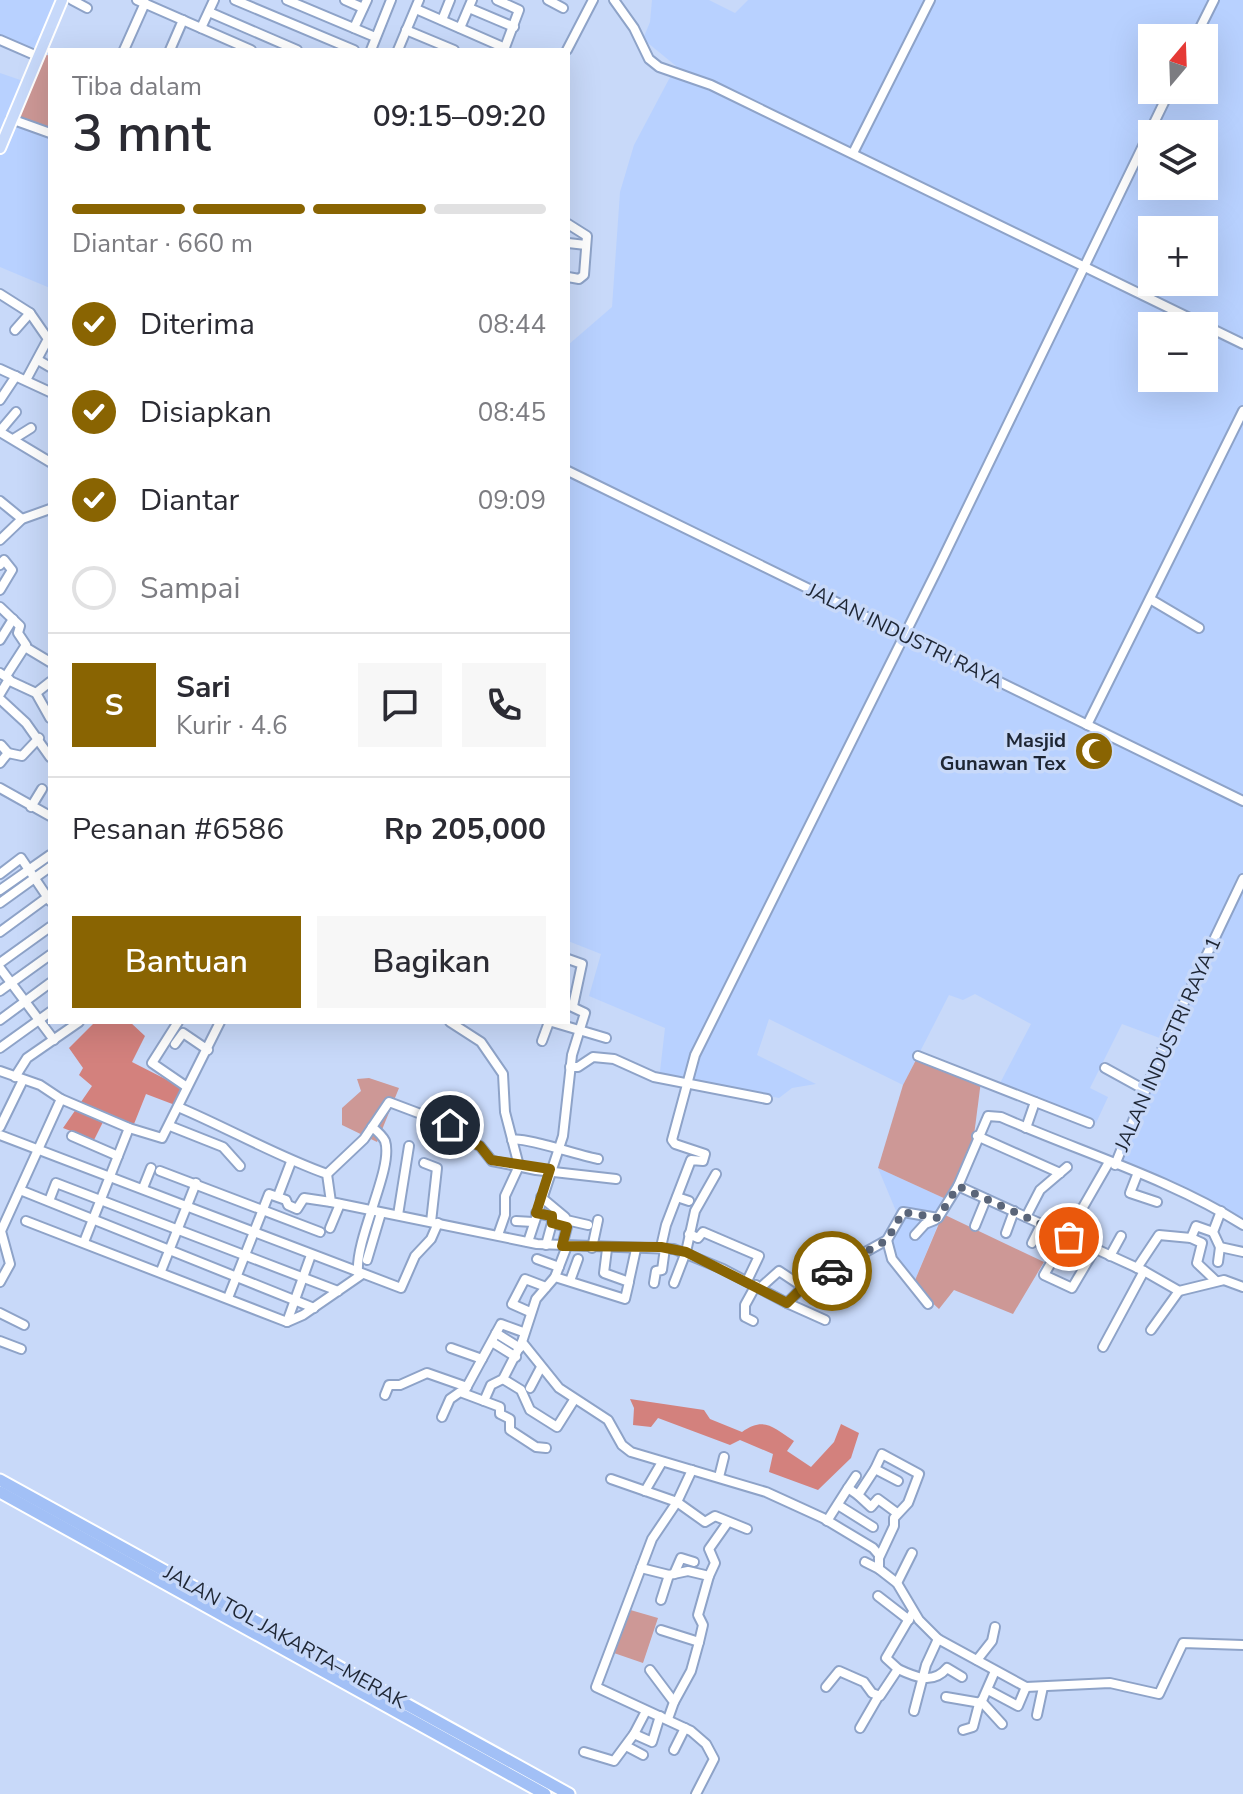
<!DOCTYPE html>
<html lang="id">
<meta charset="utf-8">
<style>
body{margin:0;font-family:"Nunito Sans",sans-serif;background:#f7f7f7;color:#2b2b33;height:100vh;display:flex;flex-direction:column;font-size:30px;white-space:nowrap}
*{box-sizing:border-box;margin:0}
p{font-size:26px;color:#7c7c81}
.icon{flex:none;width:44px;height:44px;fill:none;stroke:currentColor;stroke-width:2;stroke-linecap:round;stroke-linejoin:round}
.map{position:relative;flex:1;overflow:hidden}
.side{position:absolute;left:48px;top:48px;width:522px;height:976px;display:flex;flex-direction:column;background:#fff;border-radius:0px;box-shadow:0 8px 32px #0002}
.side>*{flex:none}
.needle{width:52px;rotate:19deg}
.fabs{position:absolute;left:1138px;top:24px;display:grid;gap:16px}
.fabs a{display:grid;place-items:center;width:80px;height:80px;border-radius:0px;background:#fff;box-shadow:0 8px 32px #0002;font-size:40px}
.pin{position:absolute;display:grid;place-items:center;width:68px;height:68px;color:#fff;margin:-34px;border:4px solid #fff;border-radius:50%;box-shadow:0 2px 8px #0007}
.courier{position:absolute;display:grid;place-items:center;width:80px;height:80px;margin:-40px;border:6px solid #896402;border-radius:50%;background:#fff;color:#222;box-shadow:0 2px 10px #0007}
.head em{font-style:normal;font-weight:600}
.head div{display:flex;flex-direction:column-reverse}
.head{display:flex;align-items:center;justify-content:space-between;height:136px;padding:0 24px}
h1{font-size:52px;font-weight:600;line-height:60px}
.bar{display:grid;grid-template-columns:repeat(4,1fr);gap:12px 8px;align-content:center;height:96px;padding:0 24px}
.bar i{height:10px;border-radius:6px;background:#e1e1e2}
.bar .selected{background:#896402}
.bar p{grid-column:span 4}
.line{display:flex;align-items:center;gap:20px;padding:0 24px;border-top:2px solid #e1e1e2}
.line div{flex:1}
.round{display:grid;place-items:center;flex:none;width:84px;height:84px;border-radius:0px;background:#f7f7f7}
ol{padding:0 24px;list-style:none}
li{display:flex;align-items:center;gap:24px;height:88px}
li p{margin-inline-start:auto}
li .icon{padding:8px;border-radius:50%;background:#896402;color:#fff;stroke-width:4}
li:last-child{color:#7c7c81}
li i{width:44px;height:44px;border:4px solid #e1e1e2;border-radius:50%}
.button{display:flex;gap:16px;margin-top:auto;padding:16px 24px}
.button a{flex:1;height:92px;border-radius:0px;background:#896402;color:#fff;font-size:32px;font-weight:600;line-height:92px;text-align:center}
.button a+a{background:#f7f7f7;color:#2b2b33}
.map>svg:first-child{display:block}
.built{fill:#b8d1ff;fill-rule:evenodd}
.green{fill:#cd9896}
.forest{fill:#d3817d}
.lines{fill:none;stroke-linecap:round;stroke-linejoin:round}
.minor-casing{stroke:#8ea3c8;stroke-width:12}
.major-casing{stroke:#fff;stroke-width:14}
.highway-casing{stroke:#fff;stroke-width:15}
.minor{stroke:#fff;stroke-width:8}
.major{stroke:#c7d9fa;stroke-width:10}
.highway{stroke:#a2c0f6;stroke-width:11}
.done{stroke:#5a6579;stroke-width:8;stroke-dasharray:0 14.4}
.route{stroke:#896402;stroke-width:10}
.labels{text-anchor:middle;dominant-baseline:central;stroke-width:7;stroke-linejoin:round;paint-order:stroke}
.street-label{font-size:20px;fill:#1e2634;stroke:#c8d9f9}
.poi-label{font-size:20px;font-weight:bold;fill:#1e2634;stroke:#c8d9f9;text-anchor:end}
</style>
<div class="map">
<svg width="1243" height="1794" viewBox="0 0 1243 1794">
<rect width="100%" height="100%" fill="#c8d9f9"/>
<g class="built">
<polygon points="0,0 56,0 35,51 0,38"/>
<path d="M 652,0 L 709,0 L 735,13 L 748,0 L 1243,0 L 1243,1221 L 1116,1161 L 1165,1040 L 1122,1024 L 1090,1088 L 1108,1097 L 1096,1123 L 999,1085 L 1031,1024 L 975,994 L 963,1000 L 949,995 L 903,1085 L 769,1019 L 757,1055 L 816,1084 L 792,1088 L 779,1098 L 686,1080 L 659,1080 L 665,1028 L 589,996 L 601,954 L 568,941 L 568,345 L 612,307 L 620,192 L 634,145 L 676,66 L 643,39 L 650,22 ZM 1152,38 L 1204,38 L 1204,90 L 1152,90 ZM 1152,134 L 1204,134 L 1204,186 L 1152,186 ZM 1152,230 L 1204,230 L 1204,282 L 1152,282 ZM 1152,326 L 1204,326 L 1204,378 L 1152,378 Z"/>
<polygon points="0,73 32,84 50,135 50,288 0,267"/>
<polygon points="878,1168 948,1200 913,1285 897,1275 890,1263 896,1211"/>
</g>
<g class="green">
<polygon points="35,51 50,56 50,135 17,122 32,85 23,79"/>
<polygon points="918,1056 981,1081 972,1151 948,1200 878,1168 903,1085"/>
<polygon points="369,1078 399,1088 377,1142 342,1125 342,1108 361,1091 357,1079"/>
<polygon points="943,1214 1044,1262 1013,1314 954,1290 939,1309 913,1285"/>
<polygon points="627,1609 658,1618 643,1663 611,1652"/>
</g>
<g class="forest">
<polygon points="95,1022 130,1022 145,1036 132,1062 181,1087 175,1105 146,1094 134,1124 107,1114 94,1140 63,1128 92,1086 79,1075 83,1068 69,1048"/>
<path d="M 630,1399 L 704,1410 L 710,1419 L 742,1432 C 765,1416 773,1428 794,1441 L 787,1451 L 811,1467 L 834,1442 L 841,1424 L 859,1433 L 851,1458 L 818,1490 L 769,1472 L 773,1454 L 740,1440 L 730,1445 L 658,1418 L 651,1427 L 633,1425 L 634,1408 Z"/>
</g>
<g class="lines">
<g class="minor-casing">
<g id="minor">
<polyline points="72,0 87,8"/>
<polyline points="137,0 251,50"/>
<polyline points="235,0 354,50"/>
<polyline points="287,0 375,37"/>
<polyline points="345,0 363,8"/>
<polyline points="497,0 519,10 504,50"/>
<polyline points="548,0 563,8"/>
<polyline points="614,0 634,28 649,59 659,67 711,85 1243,344"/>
<polyline points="469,8 514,27"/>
<polyline points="416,9 505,48"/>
<polyline points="209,12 297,50"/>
<polyline points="442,20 450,0"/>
<polyline points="201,28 214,0"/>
<polyline points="354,28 367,0"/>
<polyline points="460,28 472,0"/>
<polyline points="406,30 454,50"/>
<polyline points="1195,38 1214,0"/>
<polyline points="0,40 37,56"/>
<polyline points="124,50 145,3"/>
<polyline points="170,50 183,20"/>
<polyline points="371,50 391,0"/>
<polyline points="398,50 419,0"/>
<polyline points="567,50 593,0"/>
<polyline points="11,119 50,133"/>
<polyline points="853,153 930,0"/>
<polyline points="568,224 587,236 584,275 579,279 568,277"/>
<polyline points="568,243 586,245"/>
<polyline points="0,294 30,313 48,339 26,380"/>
<polyline points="15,330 30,313"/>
<polyline points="38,360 50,367"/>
<polyline points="0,369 50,392"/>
<polyline points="0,400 16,376"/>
<polyline points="0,431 16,412"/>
<polyline points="0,432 50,462"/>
<polyline points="15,438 31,428"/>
<polyline points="568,471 1243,801"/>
<polyline points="0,501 22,519"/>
<polyline points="0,540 22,519 50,509"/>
<polyline points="0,565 4,560 12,570 0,590"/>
<polyline points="1150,599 1199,628"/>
<polyline points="0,607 20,626 18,633 26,645 6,676"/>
<polyline points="0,640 13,619"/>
<polyline points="25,647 50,662"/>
<polyline points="0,673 9,679 0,694"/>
<polyline points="8,680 36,693 50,718"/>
<polyline points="36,693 50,682"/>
<polyline points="0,699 26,723 50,757"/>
<polyline points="1087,725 1243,411"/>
<polyline points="8,753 22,756 39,738"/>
<polyline points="0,763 8,753 1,745"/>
<polyline points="0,788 50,816"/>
<polyline points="31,807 42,789"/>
<polyline points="0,874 21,858 50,901"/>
<polyline points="0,890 50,855"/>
<polyline points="0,903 50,867"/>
<polyline points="0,932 49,896"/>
<polyline points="568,959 582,964 573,1006"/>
<polyline points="0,963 50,927"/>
<polyline points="0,968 54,1040"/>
<polyline points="0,991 50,955"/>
<polyline points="0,1020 50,983"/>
<polyline points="178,1022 152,1063 187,1087"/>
<polyline points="450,1022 481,1042 503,1074 505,1112 519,1166"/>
<polyline points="552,1022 606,1038"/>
<polyline points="542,1041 549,1022"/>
<polyline points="175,1044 183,1033 208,1050"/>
<polyline points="0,1048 50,1012"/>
<polyline points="918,1056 1089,1123"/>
<polyline points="570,1067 578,1067 593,1057 614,1059 654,1077 767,1099"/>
<polyline points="1105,1068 1145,1090"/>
<polyline points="0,1071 40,1085 61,1099"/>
<polyline points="15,1077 27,1058 79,1022"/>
<path d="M 178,1107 C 228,1128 276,1156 327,1174 L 331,1202 L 537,1244 L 674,1249 L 723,1269 L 787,1303 L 803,1287 L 887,1240 L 903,1212 L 938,1218 L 958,1186 L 988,1116 L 1001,1117 C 1078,1151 1173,1180 1243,1225"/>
<polyline points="170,1126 223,1147 240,1166"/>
<polyline points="0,1127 23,1080"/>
<polyline points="1026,1128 1035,1102"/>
<polyline points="0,1135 401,1288 415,1256 431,1239 438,1223"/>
<polyline points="72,1136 118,1156"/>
<polyline points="977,1136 1060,1173"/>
<path d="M 512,1140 C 522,1136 581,1156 598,1159"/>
<polyline points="424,1163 437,1168 431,1222"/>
<polyline points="1115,1165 1166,1040 1243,879"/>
<polyline points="160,1171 320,1232"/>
<polyline points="327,1174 364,1139 389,1102 450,1125 453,1135 480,1146 492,1161 536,1170 616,1179"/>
<polyline points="1137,1175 1130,1193 1157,1202"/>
<polyline points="958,1186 1144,1271 1179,1291 1224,1280 1243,1287"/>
<polyline points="143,1188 151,1168"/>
<polyline points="20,1190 314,1308"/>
<polyline points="278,1196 291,1162"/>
<polyline points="541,1197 565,1217"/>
<polyline points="677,1197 689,1201"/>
<polyline points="49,1201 56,1183 338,1291"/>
<polyline points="1221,1211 1213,1232 1220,1247 1243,1252"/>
<polyline points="536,1213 588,1225"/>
<polyline points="398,1215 409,1146"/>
<polyline points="552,1216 552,1223 567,1227 562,1246"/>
<polyline points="1026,1217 1040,1190 1067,1167"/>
<polyline points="26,1221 287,1322 303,1315 361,1275"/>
<polyline points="516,1221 533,1222"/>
<polyline points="975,1226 986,1199"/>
<polyline points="330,1228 340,1204"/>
<polyline points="1213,1232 1196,1226 1191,1238 1202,1243 1197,1263 1216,1281"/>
<polyline points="1006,1233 1014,1211"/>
<polyline points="689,1234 698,1238 703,1232 759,1256 747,1281"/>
<polyline points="498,1235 505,1215 505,1196 519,1166"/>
<polyline points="915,1235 925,1224 935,1220"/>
<polyline points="887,1240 892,1259 928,1304"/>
<polyline points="84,1242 129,1128"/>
<polyline points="528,1242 563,1136 572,1055 585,1013 568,1005"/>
<polyline points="1032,1243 1042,1223"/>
<polyline points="546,1245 552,1223"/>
<polyline points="567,1246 555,1277 536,1299 522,1342 559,1388 608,1420 622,1445 631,1452 766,1492 823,1518 873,1548 879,1555 879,1569 897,1583 919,1620 938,1639 1026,1687 1110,1683 1159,1694 1183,1643 1243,1645"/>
<polyline points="661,1247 666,1225 691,1160 703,1161 705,1154 675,1144 672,1140 695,1055 939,566 1170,90"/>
<polyline points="592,1248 598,1220"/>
<polyline points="1095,1249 1072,1288 1044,1275 1109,1162"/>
<polyline points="1110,1256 1121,1236"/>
<polyline points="537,1259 559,1267"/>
<polyline points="367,1260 381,1213"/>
<polyline points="1218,1262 1220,1247"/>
<polyline points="1137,1268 1159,1235 1191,1238"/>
<polyline points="161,1271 196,1183"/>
<path d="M 358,1273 C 355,1237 394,1168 385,1141 C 382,1135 377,1131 372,1127"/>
<polyline points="555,1277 625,1299 629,1282 604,1273 607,1249"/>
<polyline points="570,1281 578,1259"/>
<polyline points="629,1281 636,1249"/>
<polyline points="0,1282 10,1264 1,1231 61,1099 129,1128 162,1138 220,1022"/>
<polyline points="654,1283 656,1271 662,1270 665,1248"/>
<polyline points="674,1283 686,1252 695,1211 716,1174"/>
<polyline points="760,1288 779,1271 803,1287"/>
<polyline points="228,1298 269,1194 286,1200 288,1205 297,1209 304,1198 331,1202"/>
<polyline points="787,1303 825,1320"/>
<polyline points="530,1312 512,1304 525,1279 546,1287"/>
<polyline points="0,1313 24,1325"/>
<polyline points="753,1321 745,1317 745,1305 756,1285"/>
<polyline points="287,1322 311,1255"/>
<polyline points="1151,1330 1179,1291"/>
<polyline points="496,1333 520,1348"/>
<polyline points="0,1341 21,1349"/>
<polyline points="492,1342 516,1357"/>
<polyline points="1103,1347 1144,1271"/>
<polyline points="451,1348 482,1359"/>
<polyline points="503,1379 521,1390 530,1410 557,1427 574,1400"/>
<polyline points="530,1388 540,1369"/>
<polyline points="464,1392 501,1324 523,1332"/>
<polyline points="385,1395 389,1385 400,1385 427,1373 467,1387"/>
<polyline points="484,1401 500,1407 500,1414 510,1419 510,1430 536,1447 546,1448"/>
<polyline points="442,1417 450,1399 460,1392 484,1401 491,1385 503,1379 522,1342"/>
<polyline points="875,1469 882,1454 919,1474 908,1503 894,1518 894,1526 879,1558"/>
<polyline points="692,1470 677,1502 652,1539 596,1687 691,1731 706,1744 714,1759 696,1794"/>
<polyline points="719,1477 724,1457"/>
<polyline points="611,1479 677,1502 705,1522 715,1516 747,1529"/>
<polyline points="848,1488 856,1476"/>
<polyline points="645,1491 662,1462"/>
<polyline points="858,1495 871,1507 878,1499 897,1513"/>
<polyline points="838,1505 873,1527"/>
<polyline points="827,1521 848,1488 858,1495 875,1469 898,1481"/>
<polyline points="865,1562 879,1569"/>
<polyline points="641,1568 669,1575 688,1571 709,1576 698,1615 703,1625 699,1642"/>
<polyline points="674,1574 681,1558 694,1562"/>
<polyline points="709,1576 715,1563 709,1549 728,1522"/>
<polyline points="897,1583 912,1553"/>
<polyline points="878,1596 909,1620"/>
<polyline points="661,1600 669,1575"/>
<polyline points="661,1630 699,1642 691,1671 674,1702"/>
<polyline points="977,1660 992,1641 995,1627"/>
<path d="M 898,1669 C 915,1677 933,1685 947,1668 L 962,1677"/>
<polyline points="650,1670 674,1702 668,1719"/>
<polyline points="826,1687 839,1671 864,1682 872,1693 880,1696 898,1669 886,1658 913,1612"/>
<polyline points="988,1690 1018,1706 1026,1687"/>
<polyline points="946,1697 981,1703 995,1671"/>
<polyline points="981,1701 1002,1724"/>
<polyline points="914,1711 926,1665 938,1639"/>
<polyline points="1037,1715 1043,1687"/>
<polyline points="860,1728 878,1697"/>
<polyline points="963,1730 973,1727 979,1704"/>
<polyline points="634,1734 652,1742 660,1716"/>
<polyline points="626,1746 643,1755"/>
<polyline points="674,1750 685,1728"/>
<polyline points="584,1752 614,1761 634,1734 646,1711"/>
</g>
</g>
<g class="major-casing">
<polyline id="major" points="0,148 62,0"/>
</g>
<g class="highway-casing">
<g id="highway">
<polyline points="0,1480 569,1794"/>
<polyline points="0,1492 545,1794"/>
</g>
</g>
<use href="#minor" class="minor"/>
<use href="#major" class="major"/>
<use href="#highway" class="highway"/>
</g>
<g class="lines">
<polyline class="done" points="832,1271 887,1240 903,1212 938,1218 958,1186 1069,1237"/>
<polyline class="route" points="450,1125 453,1135 480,1146 491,1160 550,1169 536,1213 552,1216 552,1223 567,1227 562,1246 661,1247 686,1252 787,1303 803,1287 832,1271"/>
</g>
<defs>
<g id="mosque-disc" transform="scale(2)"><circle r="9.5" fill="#896402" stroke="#c8d9f9"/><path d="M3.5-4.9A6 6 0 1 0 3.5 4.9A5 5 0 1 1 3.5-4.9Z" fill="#fff"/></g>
</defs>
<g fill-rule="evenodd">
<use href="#mosque-disc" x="1094" y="751"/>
</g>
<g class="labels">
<g class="street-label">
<text transform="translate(905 636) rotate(26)">JALAN INDUSTRI RAYA</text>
<text transform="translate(1168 1044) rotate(-66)">JALAN INDUSTRI RAYA 1</text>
<text transform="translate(285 1637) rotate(29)">JALAN TOL JAKARTA–MERAK</text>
</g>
<g class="poi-label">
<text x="1066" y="740">Masjid<tspan x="1066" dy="23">Gunawan Tex</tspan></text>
</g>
</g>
</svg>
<div class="fabs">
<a><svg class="needle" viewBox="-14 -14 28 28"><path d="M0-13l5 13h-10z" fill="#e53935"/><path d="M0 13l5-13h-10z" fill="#7c7c81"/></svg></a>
<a><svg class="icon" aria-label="layers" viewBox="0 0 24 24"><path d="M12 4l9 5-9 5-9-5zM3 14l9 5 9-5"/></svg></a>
<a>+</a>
<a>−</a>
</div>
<div class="pin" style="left:1069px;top:1237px;background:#ea580c"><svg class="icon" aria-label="bag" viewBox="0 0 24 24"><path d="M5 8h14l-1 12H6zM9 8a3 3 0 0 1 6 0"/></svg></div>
<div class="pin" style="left:450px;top:1125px;background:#1f2937"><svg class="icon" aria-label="home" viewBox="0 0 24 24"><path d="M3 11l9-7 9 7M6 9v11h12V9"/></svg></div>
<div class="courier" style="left:832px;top:1271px"><svg class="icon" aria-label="car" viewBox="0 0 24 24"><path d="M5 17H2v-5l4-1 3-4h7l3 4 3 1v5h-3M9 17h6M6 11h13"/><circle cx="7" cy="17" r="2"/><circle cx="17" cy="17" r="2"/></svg></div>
<section class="side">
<div class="head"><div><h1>3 mnt</h1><p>Tiba dalam</p></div><em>09:15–09:20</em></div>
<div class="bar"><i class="selected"></i><i class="selected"></i><i class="selected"></i><i></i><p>Diantar · 660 m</p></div>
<ol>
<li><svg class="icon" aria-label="check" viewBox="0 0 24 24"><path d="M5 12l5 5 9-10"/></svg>Diterima<p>08:44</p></li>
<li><svg class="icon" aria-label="check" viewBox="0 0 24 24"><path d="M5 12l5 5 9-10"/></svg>Disiapkan<p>08:45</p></li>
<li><svg class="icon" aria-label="check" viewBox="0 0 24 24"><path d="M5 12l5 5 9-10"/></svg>Diantar<p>09:09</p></li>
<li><i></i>Sampai</li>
</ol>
<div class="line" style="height:144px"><b class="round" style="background:#896402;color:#fff">S</b><div><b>Sari</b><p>Kurir · 4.6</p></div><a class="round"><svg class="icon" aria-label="chat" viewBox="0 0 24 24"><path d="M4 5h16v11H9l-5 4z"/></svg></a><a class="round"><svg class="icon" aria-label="phone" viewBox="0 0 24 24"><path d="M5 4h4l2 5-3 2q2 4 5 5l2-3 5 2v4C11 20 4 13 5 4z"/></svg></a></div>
<div class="line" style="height:104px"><div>Pesanan #6586</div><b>Rp 205,000</b></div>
<div class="button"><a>Bantuan</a><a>Bagikan</a></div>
</section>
</div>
